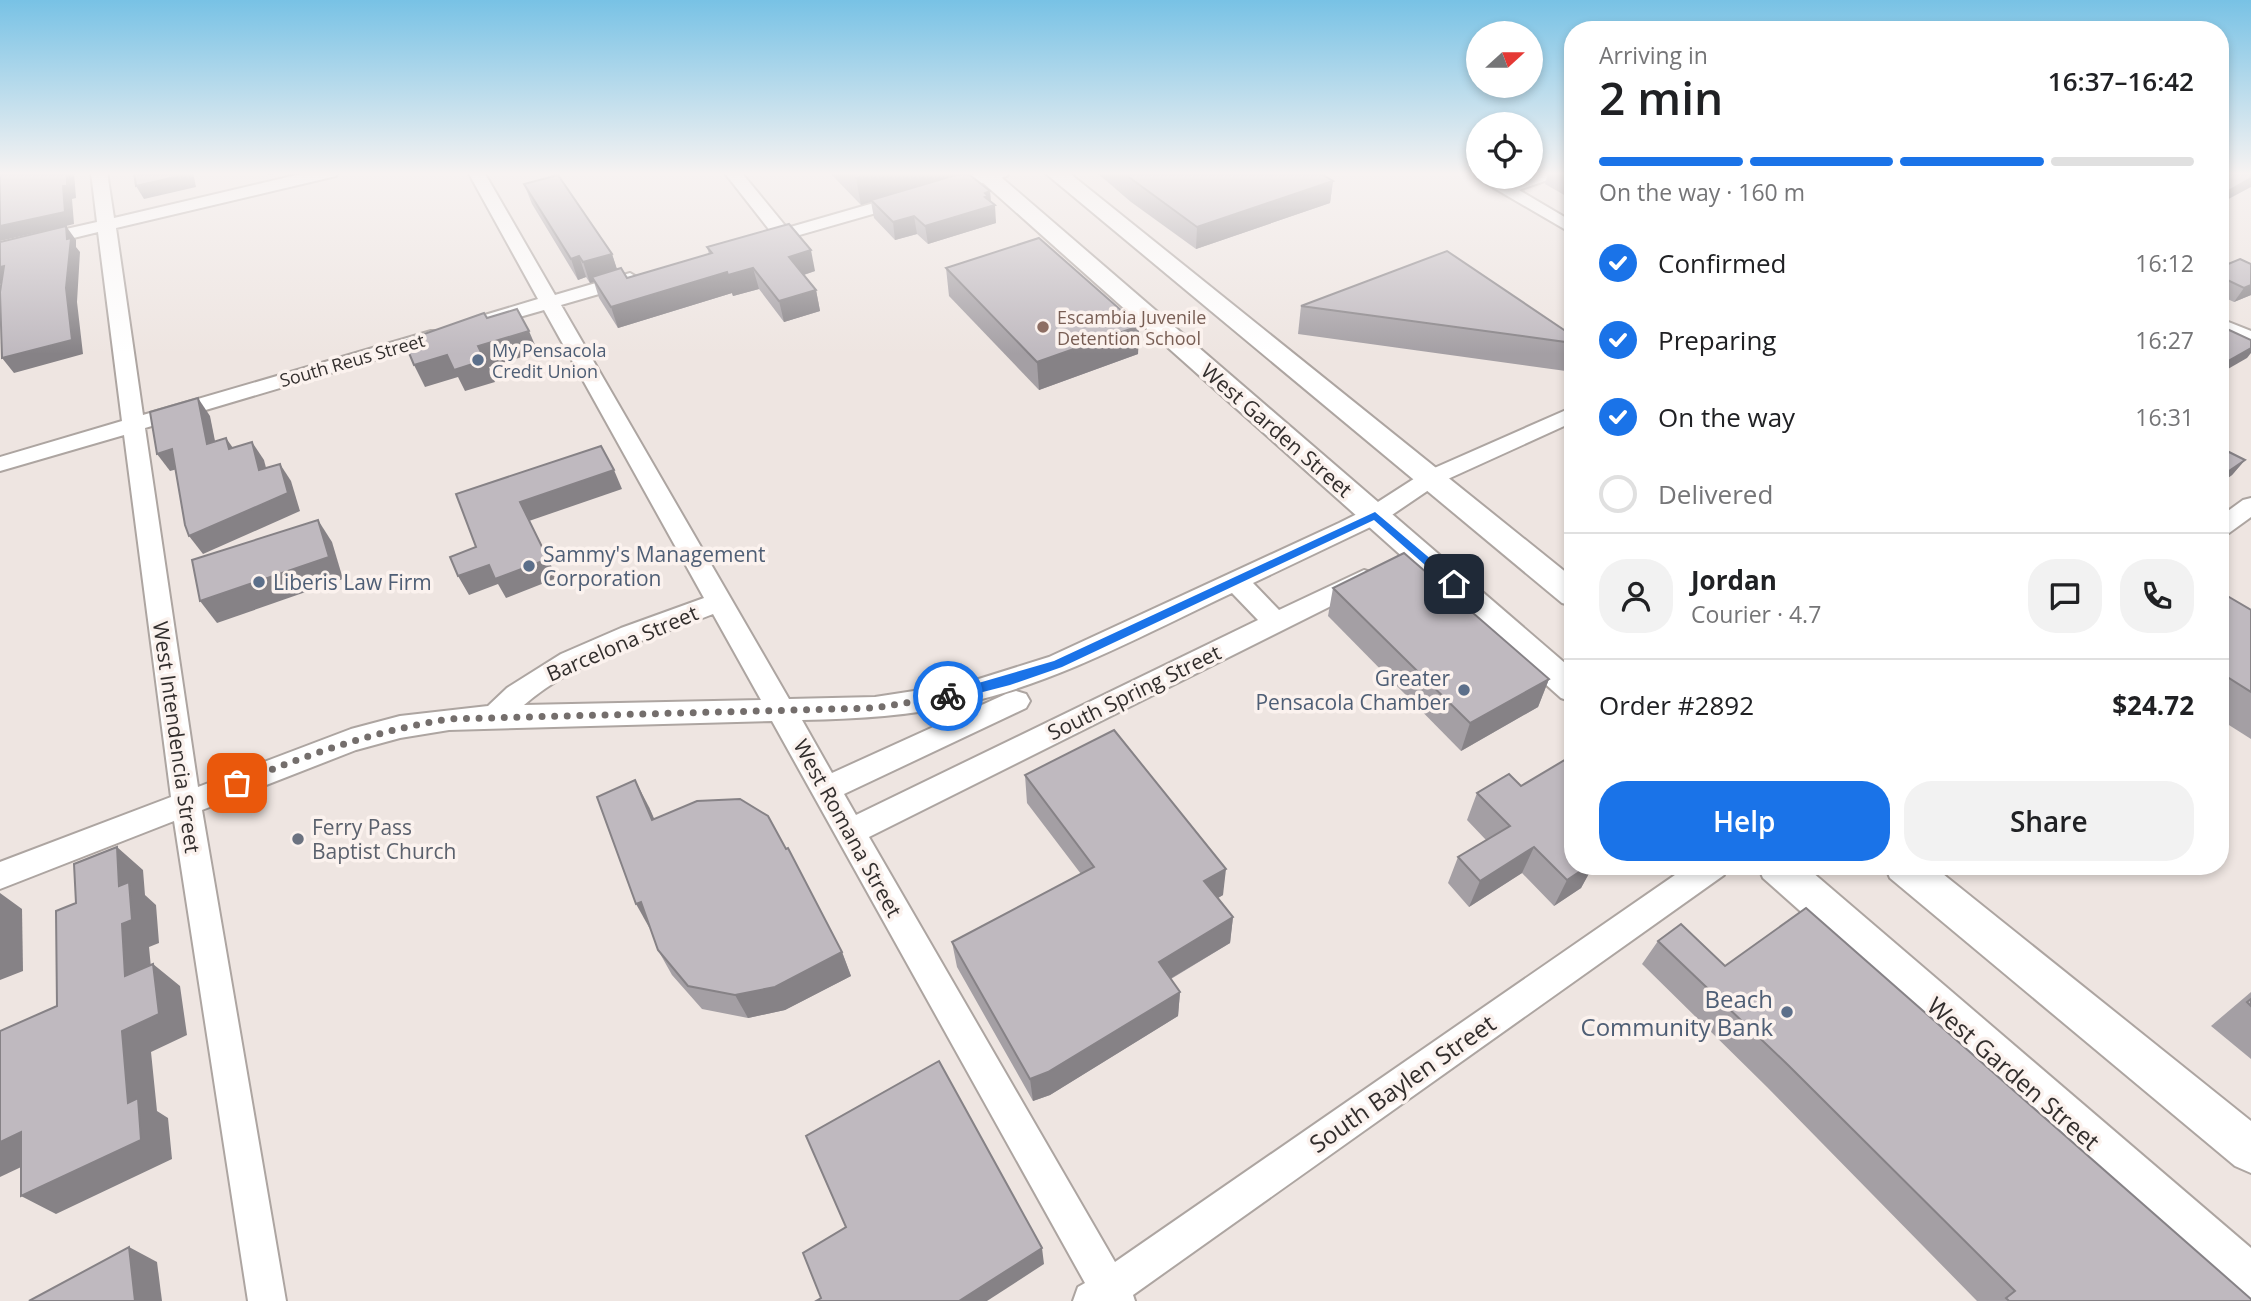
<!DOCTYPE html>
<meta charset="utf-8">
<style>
body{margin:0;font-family:"Open Sans",sans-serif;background:#f2f2f2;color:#202124;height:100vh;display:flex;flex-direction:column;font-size:26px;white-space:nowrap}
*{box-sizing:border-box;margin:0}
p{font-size:23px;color:#757577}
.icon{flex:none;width:38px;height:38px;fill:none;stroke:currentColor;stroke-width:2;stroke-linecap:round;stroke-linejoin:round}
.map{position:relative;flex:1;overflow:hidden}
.side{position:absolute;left:1564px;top:21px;width:665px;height:854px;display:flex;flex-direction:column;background:#fff;border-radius:28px;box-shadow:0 4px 10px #0003}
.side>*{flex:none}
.needle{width:46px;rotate:69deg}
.tools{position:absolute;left:1466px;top:21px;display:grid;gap:14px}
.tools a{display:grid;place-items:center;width:77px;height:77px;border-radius:50%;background:#fff;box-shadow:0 4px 10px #0003;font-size:35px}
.pin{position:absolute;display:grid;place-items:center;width:60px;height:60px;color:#fff;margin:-30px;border-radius:14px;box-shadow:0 4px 10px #0006}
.courier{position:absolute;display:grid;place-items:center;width:70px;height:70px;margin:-35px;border:5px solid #1a73e8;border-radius:50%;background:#fff;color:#222;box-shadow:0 2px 9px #0007}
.head em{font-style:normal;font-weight:600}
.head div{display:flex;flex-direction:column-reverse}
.head{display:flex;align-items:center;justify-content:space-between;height:119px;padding:0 35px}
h1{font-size:46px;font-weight:600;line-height:52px}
.bar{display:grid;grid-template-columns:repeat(4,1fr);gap:10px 7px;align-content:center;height:84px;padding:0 35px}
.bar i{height:9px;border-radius:5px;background:#e0e0e0}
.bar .active{background:#1a73e8}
.bar p{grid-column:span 4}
.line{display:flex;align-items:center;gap:18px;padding:0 35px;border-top:2px solid #e0e0e0}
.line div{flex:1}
.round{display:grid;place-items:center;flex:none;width:74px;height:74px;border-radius:28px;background:#f2f2f2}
ol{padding:0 35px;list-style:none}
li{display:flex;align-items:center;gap:21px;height:77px}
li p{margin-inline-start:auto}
li .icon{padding:7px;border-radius:50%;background:#1a73e8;color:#fff;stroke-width:4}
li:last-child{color:#757577}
li i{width:38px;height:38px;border:4px solid #e0e0e0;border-radius:50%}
.button{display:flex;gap:14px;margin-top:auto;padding:14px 35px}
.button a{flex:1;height:80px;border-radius:28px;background:#1a73e8;color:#fff;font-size:28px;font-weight:600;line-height:80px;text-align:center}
.button a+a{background:#f2f2f2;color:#202124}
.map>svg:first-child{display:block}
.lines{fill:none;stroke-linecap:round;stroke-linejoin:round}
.minor-casing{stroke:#ada5a1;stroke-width:4}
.major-casing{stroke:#ada5a1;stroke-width:4}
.minor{fill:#fff;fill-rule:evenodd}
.major{fill:#fff;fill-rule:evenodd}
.wall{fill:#a49fa4}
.shaded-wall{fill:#868286}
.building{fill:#bfb9bf;stroke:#868286;stroke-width:2}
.route{fill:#1a73e8}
.done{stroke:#746e6c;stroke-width:7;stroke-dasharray:0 12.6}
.education-dot{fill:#8d6e63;stroke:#fbf2ee;stroke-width:2.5}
.service-dot{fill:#5c6f8a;stroke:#fbf2ee;stroke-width:2.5}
.worship-dot{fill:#6b7280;stroke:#fbf2ee;stroke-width:2.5}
.labels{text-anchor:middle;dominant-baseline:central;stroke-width:7;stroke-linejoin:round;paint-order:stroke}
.far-education-label{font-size:18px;fill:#785e54;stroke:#fbf2ee;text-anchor:start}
.far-service-label{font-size:18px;fill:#4e5e75;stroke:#fbf2ee;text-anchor:start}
.far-street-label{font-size:18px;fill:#322e2d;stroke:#fbf2ee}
.street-label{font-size:21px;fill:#322e2d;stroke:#fbf2ee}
.service-label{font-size:21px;fill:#4e5e75;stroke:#fbf2ee;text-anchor:start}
.worship-label{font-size:21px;fill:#5b616d;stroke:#fbf2ee;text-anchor:start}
.near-service-label{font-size:24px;fill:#4e5e75;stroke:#fbf2ee;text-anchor:end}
.near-street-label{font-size:24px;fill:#322e2d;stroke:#fbf2ee}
</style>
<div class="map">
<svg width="2251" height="1301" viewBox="0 0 2251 1301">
<rect width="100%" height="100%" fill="#eee5e1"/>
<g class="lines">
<g class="minor-casing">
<g id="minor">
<path d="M 91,172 L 107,172 L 114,218 L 309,172 L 338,172 L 336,176 L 116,228 L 143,415 L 431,331 L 445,331 L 448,335 L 445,339 L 145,428 L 198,787 L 351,729 L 400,716 L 488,706 L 507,688 L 561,654 L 621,628 L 704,598 L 544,310 L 485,327 L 478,325 L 475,321 L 478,317 L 538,299 L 468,172 L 484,172 L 555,295 L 630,273 L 640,279 L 637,283 L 561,305 L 789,699 L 875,697 L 966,683 L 1049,657 L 1339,523 L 1367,509 L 1423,473 L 1573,407 L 1573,422 L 1439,483 L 1383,521 L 1253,583 L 1279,610 L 1364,570 L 1373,573 L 1376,579 L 1373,585 L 869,837 L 1115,1262 L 1688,866 L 1728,866 L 1724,875 L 1133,1295 L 1135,1301 L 1073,1301 L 1078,1287 L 1085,1283 L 772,721 L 449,730 L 400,738 L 356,750 L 202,810 L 286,1301 L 248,1301 L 174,821 L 0,889 L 0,862 L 171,797 L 124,435 L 0,471 L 0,457 L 122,421 L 98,232 L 0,256 L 0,244 L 97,222 ZM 1232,593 L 1258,620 L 856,815 L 844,794 L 1026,708 L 1030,701 L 1026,694 L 1016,691 L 1006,694 L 832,773 L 802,720 C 857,719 912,716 966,703 C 1060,681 1145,634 1232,593 ZM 713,614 L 761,700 L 524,705 C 577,659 649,639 713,614 Z"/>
<polygon points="724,172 741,172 787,228 905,194 914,199 911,203 761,246 755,245 752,241 755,237 771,232"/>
<polygon points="983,172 1009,172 1007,176 942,194 933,189 936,185"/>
<polygon points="1538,172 1561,172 1559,176 1519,190 1573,222 1573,234 1475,177 1479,173 1479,177 1496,177 1506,183 1531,177 1531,174"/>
<polygon points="2221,319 2251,331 2251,345 2221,332"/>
<polygon points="2251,498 2251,517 2229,533 2221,535 2221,516 2243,500"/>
</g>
</g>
<g class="major-casing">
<g id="major">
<polygon points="971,172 995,172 1573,670 1573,702 1561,698"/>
<polygon points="1044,172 1068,172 1573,578 1573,606 1562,603"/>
<polygon points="1758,866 1805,866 2251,1248 2251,1301 2234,1297 1763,878"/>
<polygon points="1885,866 1933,866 2251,1121 2251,1173 2235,1166 1890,878"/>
</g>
</g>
<use href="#minor" class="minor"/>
<use href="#major" class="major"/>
</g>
<g class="wall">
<polygon points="829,172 953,172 954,176 990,191 991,202 996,223 928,244 917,234 895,240 874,218 871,202 861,205"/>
<polygon points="1096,172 1318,172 1333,181 1330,203 1196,249 1131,202"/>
<polygon points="1548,172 1573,172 1573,200 1545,184"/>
<polygon points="524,184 612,254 617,270 627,278 709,254 707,247 815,271 804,275 816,290 820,311 784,322 759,289 733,296 732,293 618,328 599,298 594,282 590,283 586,277 578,280 532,204"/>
<polygon points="2251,264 2251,295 2234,302 2221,296 2221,267"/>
<polygon points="946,268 1139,326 1138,354 1039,390 949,296"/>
<polygon points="1301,306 1573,336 1573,372 1298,334"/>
<polygon points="2221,448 2245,460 2232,475 2221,483"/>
<polygon points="1333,588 1549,679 1538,707 1461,751 1328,616"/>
<polygon points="2221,597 2251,610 2251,739 2221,720"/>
<polygon points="1025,775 1223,895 1218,898 1233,917 1230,943 1171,979 1180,992 1178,1016 1050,1095 1033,1101 957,967 952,942 1081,874 1027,803"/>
<polygon points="1477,793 1573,866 1593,866 1581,888 1554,906 1522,873 1469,907 1448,883 1458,857 1486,840 1467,820"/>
<polygon points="649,807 654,819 842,952 851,976 785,1010 748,1018 702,1009 672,975 658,950"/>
<polygon points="1658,941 1725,966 2251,1301 1977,1301 1767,1087 1642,964"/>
<polygon points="2251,992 2251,1059 2211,1026"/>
</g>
<g class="shaded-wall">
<polygon points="67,172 74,172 76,198 72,199 74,224 66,226 76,240 76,247 80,252 77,302 83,354 14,373 2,358 66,288 67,239 66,226 0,241 0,226 63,186"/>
<polygon points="188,172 193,172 196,187 144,199 136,186"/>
<polygon points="267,172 282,172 269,175"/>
<polygon points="879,172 953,172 954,178 871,200 871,202 861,205 856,178"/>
<polygon points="2251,178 2251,187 2221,203 2221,195"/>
<polygon points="1333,181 1330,203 1196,249 1197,227"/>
<polygon points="990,191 991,206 995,205 996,223 928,244 925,226"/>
<polygon points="914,216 917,234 895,240 893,222"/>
<polygon points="811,250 815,271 794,278 789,257"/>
<polygon points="612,254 619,275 592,277 594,282 590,283 583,262"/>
<polygon points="579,256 586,277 578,280 571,259"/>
<polygon points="4,266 14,280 0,284 0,267"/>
<polygon points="753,268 759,289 733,296 732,293 618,328 611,307 727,272"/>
<polygon points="2251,285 2251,295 2234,302 2244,288"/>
<polygon points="816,290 820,311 784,322 779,301"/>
<polygon points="1139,326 1138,354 1039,390 1037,362"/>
<polygon points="529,331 538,352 489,367 495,382 465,391 458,377 425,387 414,365"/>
<polygon points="2251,348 2251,353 2247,358 2221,373 2221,365"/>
<polygon points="198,398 210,416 219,461 207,444"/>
<polygon points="226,438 238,455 229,449"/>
<polygon points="252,442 264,460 271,487 259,470"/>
<polygon points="172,449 185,467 170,471 157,454"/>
<polygon points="2245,460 2232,475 2221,483 2221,479 2226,473"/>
<polygon points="280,464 291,481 300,511 203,554 189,536"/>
<polygon points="614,470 622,489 529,521 520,502"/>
<polygon points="318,520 332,542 343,579 217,623 200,601"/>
<polygon points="548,559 557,578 506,598 498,584 469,595 458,576 489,565"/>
<polygon points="1549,679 1538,707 1461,751 1470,723"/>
<polygon points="635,780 649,807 666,846 652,820"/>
<polygon points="117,847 143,870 145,895 156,905 159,943 149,947 154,998 125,976"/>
<polygon points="1534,847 1522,873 1469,907 1480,881"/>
<polygon points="1576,866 1593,866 1581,888 1554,906 1567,880"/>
<polygon points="1226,869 1223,895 1202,907 1204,881"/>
<polygon points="0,893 22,909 23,971 0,980"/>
<polygon points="641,902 650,929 636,904"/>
<polygon points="1233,917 1230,943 1158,986 1159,962"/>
<polygon points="842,952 851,976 785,1010 748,1018 735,995"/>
<polygon points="153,964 180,986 187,1035 151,1052 157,1111 168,1118 172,1159 56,1214 21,1196 128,1103 122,1031"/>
<polygon points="1180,992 1178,1016 1050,1095 1033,1101 1030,1079"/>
<polygon points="21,1132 55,1151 0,1177 0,1142"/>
<polygon points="129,1247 157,1262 162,1301 135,1301"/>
<polygon points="1042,1248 1044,1264 987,1301 959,1301"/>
</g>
<g class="building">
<polygon points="0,172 67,172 67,186 63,186 65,212 0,226"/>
<polygon points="134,172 188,172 188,174 136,186"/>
<polygon points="850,172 879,172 856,178"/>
<polygon points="966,172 990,191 985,193 988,196 985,197 995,205 925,226 914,216 893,222 871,200"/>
<polygon points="1122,172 1318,172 1333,181 1197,227"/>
<polygon points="2221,172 2251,172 2251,178 2221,195"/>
<polygon points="558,175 612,254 583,262 579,256 571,259 524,184"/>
<polygon points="789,224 811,250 789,257 816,290 779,301 753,268 728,275 727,272 611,307 592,277 621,268 627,278 712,253 707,247"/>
<polygon points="66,226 67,239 71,238 66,288 72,340 2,358 0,292 4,266 0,267 0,242"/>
<polygon points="1039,238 1139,326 1037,362 946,268"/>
<polygon points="1447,251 1573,336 1573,343 1301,306"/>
<polygon points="2240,259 2251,264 2251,285 2244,288 2221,277 2221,267"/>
<polygon points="517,309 529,331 478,346 485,360 454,370 447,355 414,365 404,341 484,313 487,318"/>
<polygon points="2227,329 2251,340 2251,348 2221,365 2221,333"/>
<polygon points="198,398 207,444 226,438 229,449 252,442 259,470 280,464 288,493 189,536 185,525 172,449 157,454 150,412"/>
<polygon points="601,446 614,470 520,502 548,559 495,579 489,565 458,576 450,557 476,547 456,494"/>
<polygon points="2221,448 2245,460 2226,473 2221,471"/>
<polygon points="318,520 329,557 200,601 192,560"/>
<polygon points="1404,553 1549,679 1470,723 1333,588"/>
<polygon points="2224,594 2251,610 2251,692 2221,673 2221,597"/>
<polygon points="1114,730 1226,869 1204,881 1233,917 1159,962 1180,992 1048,1072 1030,1079 952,942 1094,867 1025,775"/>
<polygon points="1573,755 1573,866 1588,866 1567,880 1534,847 1480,881 1458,857 1510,826 1477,793 1509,774 1521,786"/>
<polygon points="635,780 652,820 697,801 740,799 768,816 786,849 788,848 842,952 775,987 735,995 688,986 658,950 641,902 636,904 597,797"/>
<polygon points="117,847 119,886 129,882 132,920 122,924 125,976 153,964 159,1014 122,1031 128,1103 138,1098 141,1140 21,1196 21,1132 0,1142 0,1031 57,1006 56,911 76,903 74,864"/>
<polygon points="1806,908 2251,1299 2251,1301 2009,1301 2006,1298 2015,1291 1788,1065 1658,941 1681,924 1725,966"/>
<polygon points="2251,999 2251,1006 2247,1002"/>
<polygon points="939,1061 1042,1248 959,1301 816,1301 821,1298 803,1253 846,1227 806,1136"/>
<polygon points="129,1247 135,1301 29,1301"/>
</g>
<linearGradient id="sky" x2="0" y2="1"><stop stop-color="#78c2e5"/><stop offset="0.49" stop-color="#f7f3f2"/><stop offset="1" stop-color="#f7f3f2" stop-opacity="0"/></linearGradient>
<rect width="2251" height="354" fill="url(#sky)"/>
<polygon class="route" points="1375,512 1458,582 1458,587 1450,587 1374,520 1062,667 1010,685 948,701 943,696 944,693 1054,661"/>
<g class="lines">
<path class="done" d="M 237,783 C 308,755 373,731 449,719 L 874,708 L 948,696"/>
</g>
<circle class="education-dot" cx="1043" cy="327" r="7"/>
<g class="service-dot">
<circle cx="478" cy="360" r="7"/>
<circle cx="529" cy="566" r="7"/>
<circle cx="259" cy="582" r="7"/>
<circle cx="1464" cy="690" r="7"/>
<circle cx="1787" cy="1012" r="7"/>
</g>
<circle class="worship-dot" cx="298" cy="839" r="7"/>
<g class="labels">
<g class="far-education-label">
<text x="1057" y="317">Escambia Juvenile<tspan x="1057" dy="21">Detention School</tspan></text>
</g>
<g class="far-service-label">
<text x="492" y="350">My Pensacola<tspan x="492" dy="21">Credit Union</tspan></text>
</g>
<g class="far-street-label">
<text transform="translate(352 360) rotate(-16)">South Reus Street</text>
</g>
<g class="street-label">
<text transform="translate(1277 430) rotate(41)">West Garden Street</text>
<text transform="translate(622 643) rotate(-23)">Barcelona Street</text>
<text transform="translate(1134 692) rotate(-26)">South Spring Street</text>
<text transform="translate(177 737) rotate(82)">West Intendencia Street</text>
<text transform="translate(848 828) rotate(61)">West Romana Street</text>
</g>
<g class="service-label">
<text x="543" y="554">Sammy's Management<tspan x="543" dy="24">Corporation</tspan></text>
<text x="273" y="582">Liberis Law Firm</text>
<text x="1450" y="678" text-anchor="end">Greater<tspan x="1450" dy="24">Pensacola Chamber</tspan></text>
</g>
<g class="worship-label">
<text x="312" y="827">Ferry Pass<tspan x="312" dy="24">Baptist Church</tspan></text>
</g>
<g class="near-service-label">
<text x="1773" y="998">Beach<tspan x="1773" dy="28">Community Bank</tspan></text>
</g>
<g class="near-street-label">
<text transform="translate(2014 1073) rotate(41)">West Garden Street</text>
<text transform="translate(1402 1083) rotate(-35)">South Baylen Street</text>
</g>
</g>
</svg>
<div class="tools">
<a><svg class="needle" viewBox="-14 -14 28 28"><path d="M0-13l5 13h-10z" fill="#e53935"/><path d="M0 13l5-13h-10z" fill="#757577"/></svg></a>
<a><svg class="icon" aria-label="locate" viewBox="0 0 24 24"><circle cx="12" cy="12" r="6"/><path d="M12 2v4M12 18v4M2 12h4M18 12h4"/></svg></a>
</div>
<div class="pin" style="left:237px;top:783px;background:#ea580c"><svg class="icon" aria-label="bag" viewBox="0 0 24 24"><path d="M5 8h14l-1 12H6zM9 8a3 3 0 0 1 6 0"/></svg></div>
<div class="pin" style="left:1454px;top:584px;background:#1f2937"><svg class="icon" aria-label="home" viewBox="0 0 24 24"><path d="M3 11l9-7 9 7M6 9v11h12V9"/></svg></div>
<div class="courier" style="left:948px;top:696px"><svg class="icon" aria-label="bike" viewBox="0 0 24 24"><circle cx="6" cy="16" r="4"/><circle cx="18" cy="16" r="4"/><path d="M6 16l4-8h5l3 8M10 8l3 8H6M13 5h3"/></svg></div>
<section class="side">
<div class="head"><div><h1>2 min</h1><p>Arriving in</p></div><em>16:37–16:42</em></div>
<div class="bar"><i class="active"></i><i class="active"></i><i class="active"></i><i></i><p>On the way · 160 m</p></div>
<ol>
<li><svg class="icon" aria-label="check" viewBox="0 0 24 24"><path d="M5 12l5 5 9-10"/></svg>Confirmed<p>16:12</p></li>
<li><svg class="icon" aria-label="check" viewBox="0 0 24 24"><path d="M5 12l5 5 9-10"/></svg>Preparing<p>16:27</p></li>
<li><svg class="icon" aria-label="check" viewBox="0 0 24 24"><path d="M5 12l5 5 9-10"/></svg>On the way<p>16:31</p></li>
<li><i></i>Delivered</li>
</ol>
<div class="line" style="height:126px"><a class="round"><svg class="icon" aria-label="person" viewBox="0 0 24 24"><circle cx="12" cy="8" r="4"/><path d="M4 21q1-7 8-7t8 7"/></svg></a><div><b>Jordan</b><p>Courier · 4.7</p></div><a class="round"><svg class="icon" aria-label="chat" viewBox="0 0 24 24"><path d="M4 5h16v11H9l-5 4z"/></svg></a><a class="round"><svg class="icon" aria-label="phone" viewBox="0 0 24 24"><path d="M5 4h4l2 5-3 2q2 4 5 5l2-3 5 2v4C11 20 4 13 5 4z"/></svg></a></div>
<div class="line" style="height:91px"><div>Order #2892</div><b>$24.72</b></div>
<div class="button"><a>Help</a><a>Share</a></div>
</section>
</div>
